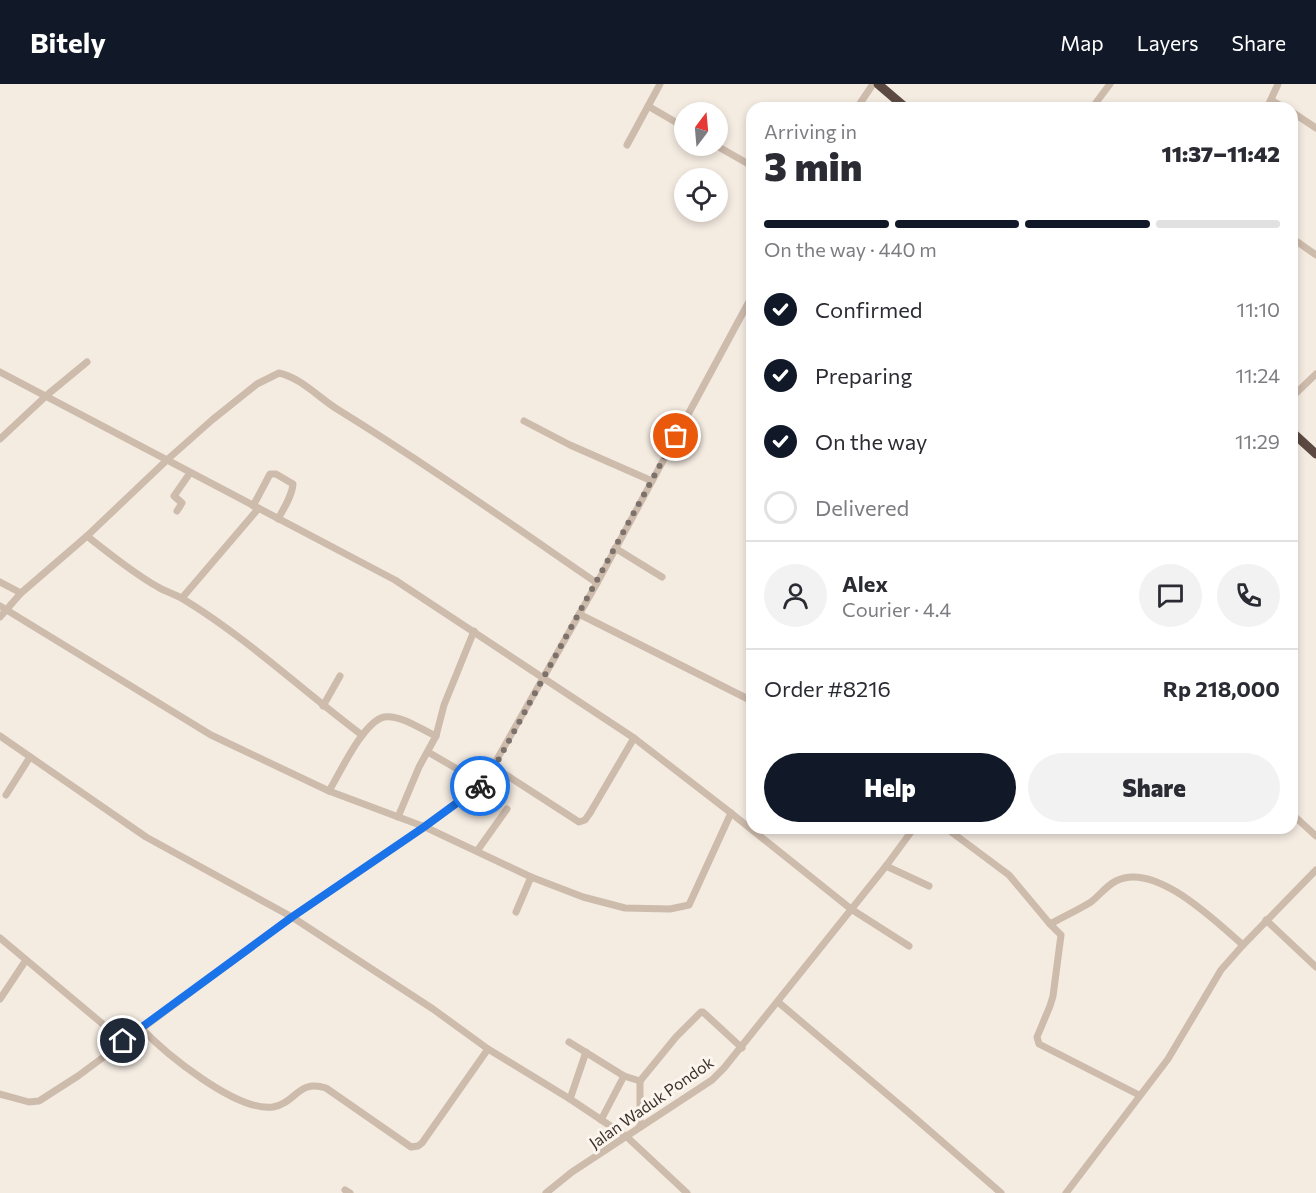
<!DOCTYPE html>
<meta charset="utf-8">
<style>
body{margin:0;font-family:Commissioner,sans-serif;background:#f2f2f3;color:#2b2b33;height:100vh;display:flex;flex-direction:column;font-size:22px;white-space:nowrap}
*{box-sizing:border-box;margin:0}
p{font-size:20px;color:#7c7c81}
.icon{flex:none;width:33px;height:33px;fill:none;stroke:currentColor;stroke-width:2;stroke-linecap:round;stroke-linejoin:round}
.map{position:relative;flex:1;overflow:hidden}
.details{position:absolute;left:746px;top:18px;width:552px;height:732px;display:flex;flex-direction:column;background:#fff;border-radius:18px;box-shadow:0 3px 9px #0003}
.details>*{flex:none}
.needle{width:39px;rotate:16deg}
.controls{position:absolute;left:674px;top:18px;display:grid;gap:12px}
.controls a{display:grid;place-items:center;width:54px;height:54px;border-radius:50%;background:#fff;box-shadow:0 3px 9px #0003;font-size:30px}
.pin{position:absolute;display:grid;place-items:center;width:51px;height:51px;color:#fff;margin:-26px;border:3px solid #fff;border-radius:50%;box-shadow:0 2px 6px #0007}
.courier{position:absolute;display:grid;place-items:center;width:60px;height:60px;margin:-30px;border:4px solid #1a73e8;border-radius:50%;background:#fff;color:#222;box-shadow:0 2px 8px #0007}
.summary em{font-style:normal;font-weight:800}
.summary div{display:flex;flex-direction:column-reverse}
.summary{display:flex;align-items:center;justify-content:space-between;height:102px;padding:0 18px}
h1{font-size:39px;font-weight:800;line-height:45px}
.bar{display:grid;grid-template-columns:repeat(4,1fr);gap:9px 6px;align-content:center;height:72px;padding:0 18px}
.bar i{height:8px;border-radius:4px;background:#e1e1e2}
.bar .current{background:#111827}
.bar p{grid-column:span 4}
.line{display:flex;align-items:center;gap:15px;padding:0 18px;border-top:2px solid #e1e1e2}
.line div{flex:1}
.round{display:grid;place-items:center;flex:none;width:63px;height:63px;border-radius:32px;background:#f2f2f3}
ol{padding:0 18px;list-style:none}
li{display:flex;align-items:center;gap:18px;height:66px}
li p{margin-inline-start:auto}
li .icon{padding:6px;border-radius:50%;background:#111827;color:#fff;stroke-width:4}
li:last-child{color:#7c7c81}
li i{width:33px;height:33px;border:3px solid #e1e1e2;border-radius:50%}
.button{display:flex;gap:12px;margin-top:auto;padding:12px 18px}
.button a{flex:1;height:69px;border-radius:36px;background:#111827;color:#fff;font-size:24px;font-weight:800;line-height:69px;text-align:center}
.button a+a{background:#f2f2f3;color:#2b2b33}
header{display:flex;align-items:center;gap:36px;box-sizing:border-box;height:84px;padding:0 30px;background:#111827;color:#fff}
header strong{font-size:28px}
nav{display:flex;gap:33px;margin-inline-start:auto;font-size:21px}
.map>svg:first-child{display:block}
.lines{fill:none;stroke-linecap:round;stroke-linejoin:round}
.minor{stroke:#cdbbac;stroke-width:7}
.highway{stroke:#5c4a42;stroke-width:9}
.done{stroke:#7c716b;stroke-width:6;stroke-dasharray:0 10.8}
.route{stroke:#1a73e8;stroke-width:8}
.labels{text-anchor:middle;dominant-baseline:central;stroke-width:6;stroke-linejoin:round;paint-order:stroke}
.street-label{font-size:16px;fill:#3b302b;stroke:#fbf5ee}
</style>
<header>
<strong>Bitely</strong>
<nav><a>Map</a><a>Layers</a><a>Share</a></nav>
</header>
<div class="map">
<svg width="1316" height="1109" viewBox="0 0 1316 1109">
<rect width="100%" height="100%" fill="#f4ebe1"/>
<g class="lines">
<g class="minor">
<polyline points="1271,16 1285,24"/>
<polyline points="648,22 684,43"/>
<polyline points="857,24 873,0"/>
<polyline points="1092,24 1110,0"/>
<polyline points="1267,24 1278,0"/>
<polyline points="1292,28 1316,44"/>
<polyline points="627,61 660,0"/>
<polyline points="717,62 752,82"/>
<polyline points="1292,154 1316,171"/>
<polyline points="0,288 395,496 634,654 731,729 851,825 909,862"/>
<polyline points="1292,313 1316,290"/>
<polyline points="524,337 570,361 652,397"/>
<polyline points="0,355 47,311 87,278"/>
<path d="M 253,422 L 270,390 L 276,390 L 293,400 C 292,412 284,424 278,435"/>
<polyline points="177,427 182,419 174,412 190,389"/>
<path d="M 87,452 C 110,470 133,489 158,503 C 166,508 175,510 183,515 C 247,554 302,606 362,651"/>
<polyline points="615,464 662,493"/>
<polyline points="0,498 21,509"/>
<polyline points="182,514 258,425"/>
<polyline points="0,522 211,651 329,707 425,743 531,793 583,813 625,824 670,825 689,821 731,729"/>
<polyline points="579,530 752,617"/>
<path d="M 0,533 L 21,509 L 87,452 L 168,375 L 212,336 L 257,300 L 279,289 C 301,294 318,313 337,325 C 426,380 511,440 597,499"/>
<polyline points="323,622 340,592"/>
<polyline points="0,652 146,753 292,833 433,925 488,965 570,1015 627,1053 687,1109"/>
<polyline points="428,668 483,700"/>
<polyline points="494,683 579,738 585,736 590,729 634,654"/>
<path d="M 329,707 C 340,689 363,638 384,633 C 400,630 422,646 436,652"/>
<polyline points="6,711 30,673"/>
<polyline points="1292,730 1316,752"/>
<polyline points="398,733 419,683 436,652 444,621 474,547"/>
<polyline points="946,744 1009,791 1050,840"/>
<polyline points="477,767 507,725"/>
<polyline points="886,782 929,802"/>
<polyline points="516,828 531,793"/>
<polyline points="1266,836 1316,883"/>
<polyline points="0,854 123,957"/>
<polyline points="0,915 26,876"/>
<polyline points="778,918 908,1028 1001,1109"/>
<path d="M 141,944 C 165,969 236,1028 273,1023 C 296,1019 298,995 326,1004 L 411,1063 L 418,1062 L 422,1059 L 488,965"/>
<polyline points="569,958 624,992 640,997 640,1043"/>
<polyline points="640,997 676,953 701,928 703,928 742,964"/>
<polyline points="0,1010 29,1018 39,1017 78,992 292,833 425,743 483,700 597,499 752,212"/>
<path d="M 1139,1011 L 1039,960 L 1037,953 L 1050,922 L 1053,912 L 1061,851 L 1050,840 C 1063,833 1078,826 1091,818 C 1100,811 1106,802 1116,797 C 1155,777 1215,837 1243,861"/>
<polyline points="570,1015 586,968"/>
<polyline points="601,1036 624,992"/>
<polyline points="345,1106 350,1109"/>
<polyline points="546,1109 572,1088 712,996 724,984 886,782 914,744"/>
<polyline points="1066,1109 1168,975 1221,886 1243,861 1316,786"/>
</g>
<g class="highway">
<polyline points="878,0 906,24"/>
<polyline points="1292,348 1316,370"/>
</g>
</g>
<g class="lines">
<polyline class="done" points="480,702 494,684 676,352"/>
<polyline class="route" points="123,957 292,833 424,743 480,702"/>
</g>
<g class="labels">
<g class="street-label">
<text transform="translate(651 1018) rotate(-35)">Jalan Waduk Pondok</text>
</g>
</g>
</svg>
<div class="controls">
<a><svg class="needle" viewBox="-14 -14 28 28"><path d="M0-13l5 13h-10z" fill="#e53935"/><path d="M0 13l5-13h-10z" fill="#7c7c81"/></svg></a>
<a><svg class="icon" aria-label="locate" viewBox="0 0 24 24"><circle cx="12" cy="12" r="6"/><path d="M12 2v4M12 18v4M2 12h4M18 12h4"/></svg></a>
</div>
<div class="pin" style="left:676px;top:352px;background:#ea580c"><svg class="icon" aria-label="bag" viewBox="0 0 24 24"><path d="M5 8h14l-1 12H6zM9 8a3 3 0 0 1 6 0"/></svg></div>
<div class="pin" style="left:123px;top:957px;background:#1f2937"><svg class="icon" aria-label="home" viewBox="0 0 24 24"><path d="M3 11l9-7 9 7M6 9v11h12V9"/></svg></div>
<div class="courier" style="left:480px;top:702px"><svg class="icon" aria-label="bike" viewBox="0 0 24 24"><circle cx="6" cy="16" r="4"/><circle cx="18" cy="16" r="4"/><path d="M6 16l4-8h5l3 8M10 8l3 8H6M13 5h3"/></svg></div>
<section class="details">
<div class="summary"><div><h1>3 min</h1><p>Arriving in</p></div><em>11:37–11:42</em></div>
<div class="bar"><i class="current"></i><i class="current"></i><i class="current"></i><i></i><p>On the way · 440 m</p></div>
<ol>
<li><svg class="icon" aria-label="check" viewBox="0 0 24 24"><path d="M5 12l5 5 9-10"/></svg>Confirmed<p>11:10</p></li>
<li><svg class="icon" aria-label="check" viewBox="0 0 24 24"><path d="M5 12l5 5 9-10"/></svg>Preparing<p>11:24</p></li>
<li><svg class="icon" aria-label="check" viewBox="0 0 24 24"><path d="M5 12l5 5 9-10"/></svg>On the way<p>11:29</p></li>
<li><i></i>Delivered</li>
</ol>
<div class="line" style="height:108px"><a class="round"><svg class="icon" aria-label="person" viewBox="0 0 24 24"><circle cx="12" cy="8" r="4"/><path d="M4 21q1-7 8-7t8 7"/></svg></a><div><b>Alex</b><p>Courier · 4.4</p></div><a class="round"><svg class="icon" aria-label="chat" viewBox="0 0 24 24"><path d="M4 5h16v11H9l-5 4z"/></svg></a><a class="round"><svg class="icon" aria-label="phone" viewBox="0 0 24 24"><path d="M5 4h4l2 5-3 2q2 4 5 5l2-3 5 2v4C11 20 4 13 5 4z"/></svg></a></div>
<div class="line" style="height:78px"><div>Order #8216</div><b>Rp 218,000</b></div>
<div class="button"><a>Help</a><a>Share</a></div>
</section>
</div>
